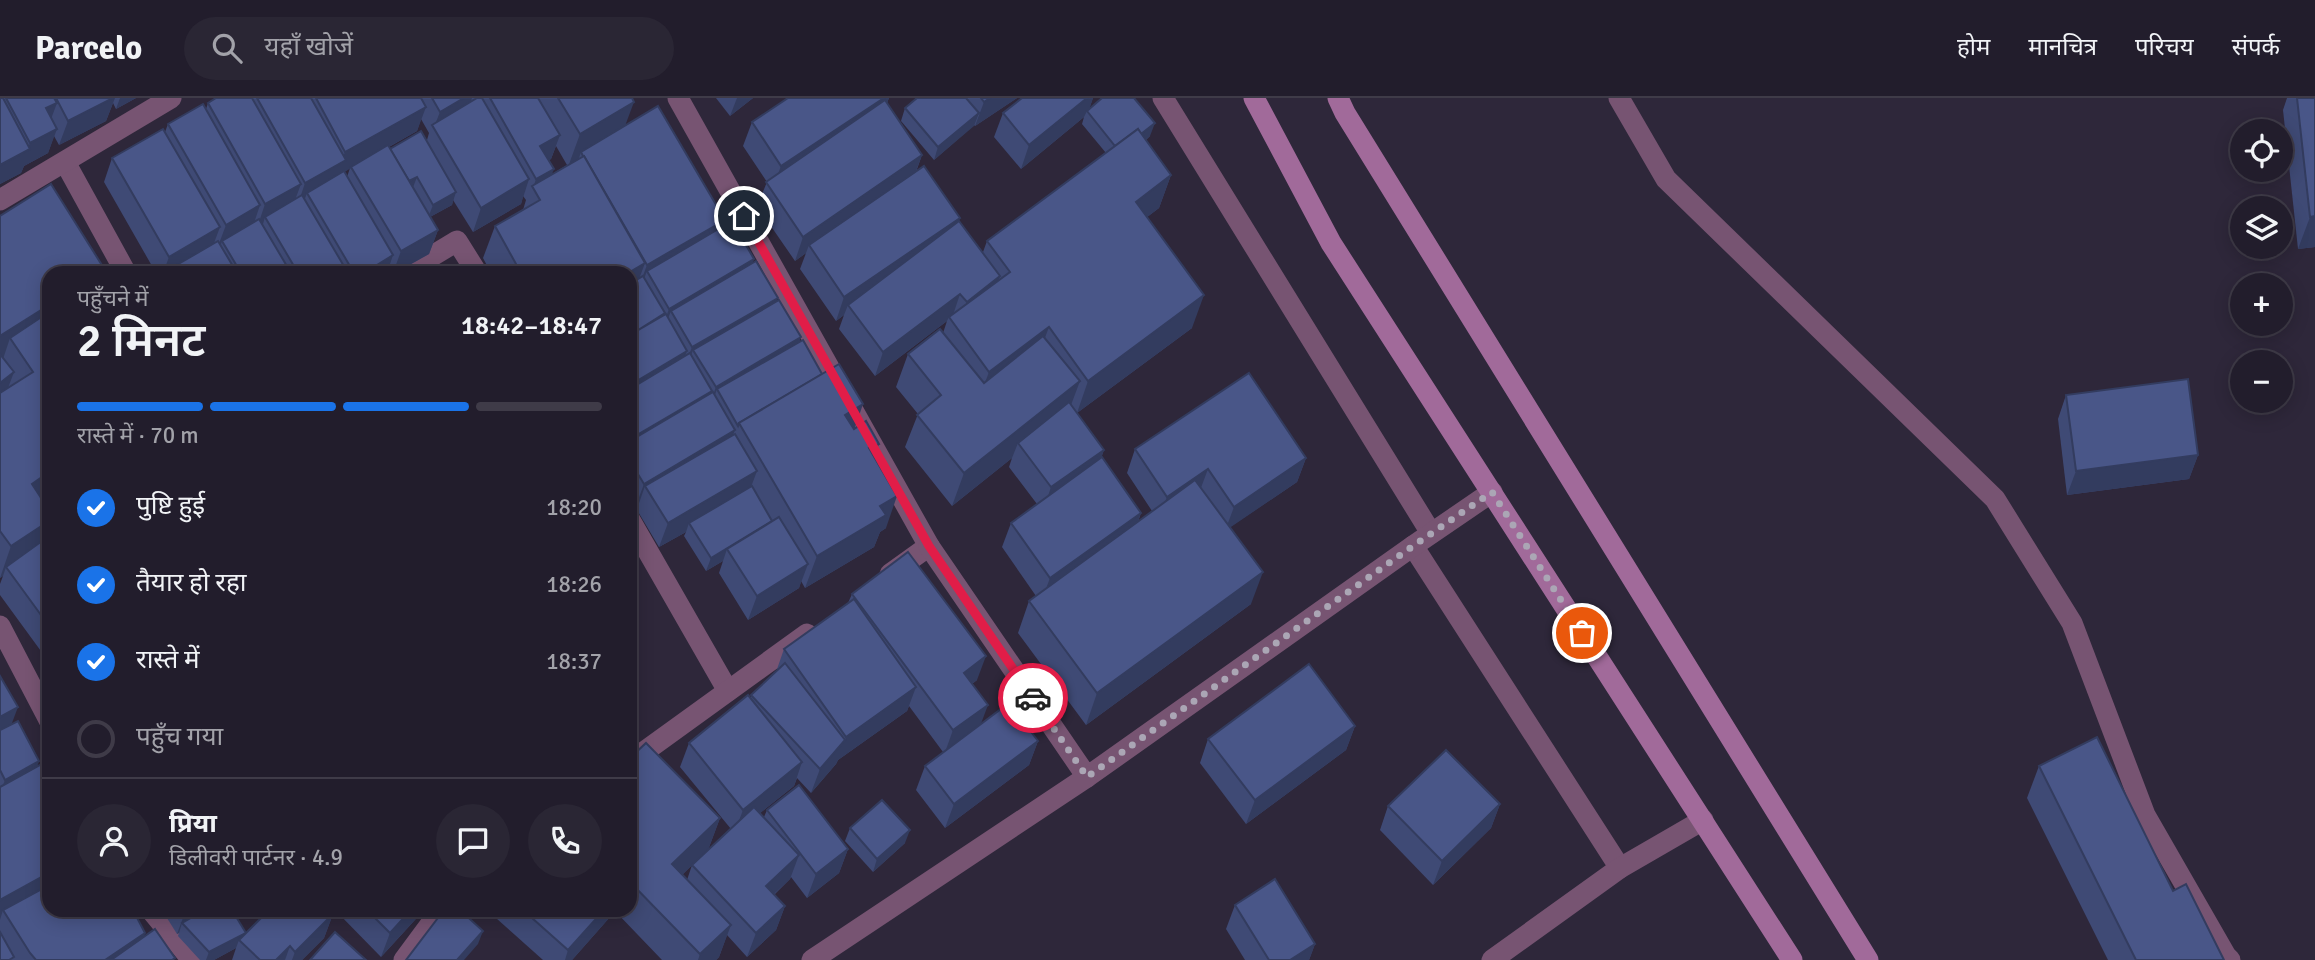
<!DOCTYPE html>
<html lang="hi">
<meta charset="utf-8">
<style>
body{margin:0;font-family:Signika,"Noto Sans Devanagari",sans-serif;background:#2a2634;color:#f1f3f6;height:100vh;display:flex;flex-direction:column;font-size:26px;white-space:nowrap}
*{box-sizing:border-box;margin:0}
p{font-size:23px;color:#a2a2a9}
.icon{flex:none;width:38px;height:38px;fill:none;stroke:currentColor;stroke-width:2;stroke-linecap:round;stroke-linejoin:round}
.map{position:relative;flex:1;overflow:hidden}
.side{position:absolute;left:42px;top:168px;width:595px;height:651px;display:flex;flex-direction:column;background:#221d2c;border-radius:21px;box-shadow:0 4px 18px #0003,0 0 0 2px #3f3b48}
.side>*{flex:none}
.tools{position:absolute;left:2230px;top:21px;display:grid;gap:14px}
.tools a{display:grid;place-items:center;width:63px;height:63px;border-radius:50%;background:#221d2c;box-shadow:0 4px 18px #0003,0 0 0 2px #3f3b48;font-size:35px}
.pin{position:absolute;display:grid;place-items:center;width:60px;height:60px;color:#fff;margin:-30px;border:4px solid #fff;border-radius:50%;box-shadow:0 2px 7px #0007}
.courier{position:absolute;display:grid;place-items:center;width:70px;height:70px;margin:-35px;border:5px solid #e11d48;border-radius:50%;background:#fff;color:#222;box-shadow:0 2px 9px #0007}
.head em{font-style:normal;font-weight:600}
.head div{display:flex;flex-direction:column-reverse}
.head{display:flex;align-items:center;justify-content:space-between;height:119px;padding:0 35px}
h1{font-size:46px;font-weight:600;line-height:52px}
.bar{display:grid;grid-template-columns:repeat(4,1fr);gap:10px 7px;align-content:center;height:84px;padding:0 35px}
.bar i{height:9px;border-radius:5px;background:#3f3b48}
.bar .on{background:#1a73e8}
.bar p{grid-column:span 4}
.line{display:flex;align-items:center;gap:18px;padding:0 35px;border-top:2px solid #3f3b48}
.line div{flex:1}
.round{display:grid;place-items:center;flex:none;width:74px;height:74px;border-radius:37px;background:#2a2634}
ol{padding:0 35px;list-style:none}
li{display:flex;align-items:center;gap:21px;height:77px}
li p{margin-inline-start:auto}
li .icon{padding:7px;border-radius:50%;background:#1a73e8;color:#fff;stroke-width:4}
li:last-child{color:#a2a2a9}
li i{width:38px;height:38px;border:4px solid #3f3b48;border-radius:50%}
header{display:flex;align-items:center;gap:42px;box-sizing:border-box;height:98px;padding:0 35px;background:#221d2c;border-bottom:2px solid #3f3b48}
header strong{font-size:33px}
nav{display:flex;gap:38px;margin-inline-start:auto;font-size:24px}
.search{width:490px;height:63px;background:#2a2634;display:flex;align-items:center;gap:18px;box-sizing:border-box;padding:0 24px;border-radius:38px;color:#a2a2a9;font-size:26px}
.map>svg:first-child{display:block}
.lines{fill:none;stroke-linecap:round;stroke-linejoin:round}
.lane{stroke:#775472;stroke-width:21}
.street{stroke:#775472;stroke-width:21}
.secondary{stroke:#a16a9a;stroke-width:21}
.wall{fill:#3f4a75;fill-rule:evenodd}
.shaded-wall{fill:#333c5f}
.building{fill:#495688;stroke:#333c5f;stroke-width:2}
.done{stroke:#aba6b5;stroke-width:7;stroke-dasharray:0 12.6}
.route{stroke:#e11d48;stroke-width:9}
</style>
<header>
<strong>Parcelo</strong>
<div class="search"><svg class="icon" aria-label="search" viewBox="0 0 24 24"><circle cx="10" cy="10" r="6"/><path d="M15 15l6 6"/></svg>यहाँ खोजें</div>
<nav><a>होम</a><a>मानचित्र</a><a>परिचय</a><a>संपर्क</a></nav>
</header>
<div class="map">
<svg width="2315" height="862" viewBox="0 0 2315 862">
<rect width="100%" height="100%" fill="#2e273a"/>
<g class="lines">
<g class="lane">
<polyline points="1619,0 1666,81 1995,401 2072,525 2145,717 2226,858 2230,862"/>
<polyline points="1413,448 1620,770"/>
<polyline points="1492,862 1620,770 1703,722"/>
</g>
<g class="street">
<polyline points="678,0 929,448 890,476"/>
<polyline points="1163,0 1431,435"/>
<polyline points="65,64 126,175"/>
<polyline points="0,102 171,0"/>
<polyline points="404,175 457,143 477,175"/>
<polyline points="630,422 728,593"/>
<polyline points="929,448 1087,679 1413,448 1492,394"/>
<polyline points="0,528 49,622"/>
<polyline points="630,664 807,536"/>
<polyline points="151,812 192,862"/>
<polyline points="404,862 441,812"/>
<polyline points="812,862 1087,679"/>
</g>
<g class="secondary">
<polyline points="1254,0 1331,145 1792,862"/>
<polyline points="1338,0 1345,15 1868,862"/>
</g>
</g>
<g class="wall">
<polygon points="0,0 136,0 116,11 113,5 106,23 59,47 54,38 48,55 24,68 21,75 0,86"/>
<path d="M 216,0 L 632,0 L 625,28 L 725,122 L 722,129 L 754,161 L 752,165 L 776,204 L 801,239 L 799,244 L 822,276 L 855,330 L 874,358 L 886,430 L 880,434 L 874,449 L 805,490 L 801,483 L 799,490 L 748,522 L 719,475 L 723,463 L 706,473 L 684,438 L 686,434 L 659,449 L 637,412 L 638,408 L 635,410 L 630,402 L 630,175 L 491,175 L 483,160 L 495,128 L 523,112 L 526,102 L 523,98 L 521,106 L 473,134 L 453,102 L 452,107 L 430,119 L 438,132 L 429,156 L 395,175 L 391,175 L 388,170 L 387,175 L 156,175 L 104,84 L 112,60 L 165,34 L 168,26 L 206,11 L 208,5 ZM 421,21 L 429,35 L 427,42 L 390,51 L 389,49 L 417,33 ZM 556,48 L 567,67 L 552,76 L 549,62 L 551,61 ZM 350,70 L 347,79 L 344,74 Z"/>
<polygon points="716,0 753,0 730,18"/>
<polygon points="788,0 889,0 887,5 922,57 916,74 959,124 983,154 987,143 1106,55 1082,26 1084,19 1021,71 994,39 1003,15 1022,0 1093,0 1089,11 1150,38 1146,42 1171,77 1159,110 1147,119 1192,230 1077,315 1104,352 1101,360 1141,415 1138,424 1152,413 1127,375 1135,351 1306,360 1297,384 1230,429 1251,506 1086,627 1018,535 1029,503 1036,498 1002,449 1011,425 1037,406 1009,369 1012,360 952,408 905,349 918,316 896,289 908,256 943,235 947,223 875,278 839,231 844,217 836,223 800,171 806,155 795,163 757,108 767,84 743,48 752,24"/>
<polygon points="917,0 1017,0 975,28 974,27 934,62 901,23 905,10"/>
<polygon points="2287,0 2315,0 2315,149 2298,151 2283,12"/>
<polygon points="0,118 49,175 49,580 42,570 46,560 0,497 0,486 3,478 0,480"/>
<polygon points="2066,297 2198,357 2189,381 2067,397 2058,321"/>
<path d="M 852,496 L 977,582 L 972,586 L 981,626 L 1038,643 L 1029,667 L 945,730 L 916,692 L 925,668 L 943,654 L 909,608 L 907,613 L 838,662 L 836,666 L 811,695 L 797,680 L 794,688 L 760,715 L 764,719 L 767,712 L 848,751 L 839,775 L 807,800 L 791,779 L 790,781 L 774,797 L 785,808 L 776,832 L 747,859 L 727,837 L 719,859 L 716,862 L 662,862 L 614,812 L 630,812 L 630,660 L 720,720 L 708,752 L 731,731 L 680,669 L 689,645 L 751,599 L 751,597 L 776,574 L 784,551 L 848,505 ZM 692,767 L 687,782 L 682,777 Z"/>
<polygon points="0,578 11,626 145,835 143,840 174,862 0,862"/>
<polygon points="1355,628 1346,652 1246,726 1200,665 1208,641"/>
<polygon points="2039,668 2224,862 2108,862 2027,700"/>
<polygon points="1500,706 1491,730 1433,787 1380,732 1388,708"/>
<polygon points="850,730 905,745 873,774 845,743"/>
<polygon points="1235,807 1315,846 1309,862 1245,862 1226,831"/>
<polygon points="162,812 232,812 246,835 333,816 324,840 302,862 232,862 236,850 214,862 200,862 178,838 179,835 177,836"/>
<polygon points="335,812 424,812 381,859"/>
<polygon points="487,812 613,812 610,819 572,862 543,862"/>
</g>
<g class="shaded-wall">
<polygon points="105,0 115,0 106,23 59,47 68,23"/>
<polygon points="120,0 136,0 116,11"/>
<polygon points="464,0 472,0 466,18 434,29 440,14"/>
<polygon points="737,0 753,0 730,18"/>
<polygon points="884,0 889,0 881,20 772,92 781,68"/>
<polygon points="990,0 1017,0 975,28 984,4"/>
<polygon points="1087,0 1093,0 1088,15 1087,13 1084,19 1021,71 1029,47"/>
<polygon points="634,4 622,36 581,54 578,63 568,69 580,36"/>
<polygon points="57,5 48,29 46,10"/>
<polygon points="426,9 417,33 307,95 303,106 297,109 305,85 341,65 345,54"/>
<polygon points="979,15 974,28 934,62 938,49"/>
<polygon points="1155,25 1150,38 1115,67 1120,54"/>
<polygon points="57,31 48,55 24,68 21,75 0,86 0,67 27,53 30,45"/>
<polygon points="560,37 551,61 531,72 540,48"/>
<polygon points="922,57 913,81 809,147 806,155 795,163 803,139"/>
<polygon points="554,71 545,95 533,90 536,81"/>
<polygon points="1171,77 1159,110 1124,137 1136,104"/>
<polygon points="417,79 412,92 404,87"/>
<polygon points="529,81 521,106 473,134 481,110"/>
<polygon points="301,86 292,110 265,119 263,126 257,130 265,106"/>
<polygon points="456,94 452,107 428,120 433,107"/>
<polygon points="260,107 252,131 222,143 220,150 217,151 226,127"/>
<polygon points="2315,118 2315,149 2298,151 2310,119"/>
<polygon points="960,120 951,144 848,207 844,217 836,223 844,199"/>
<polygon points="725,122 716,146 647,173 641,189 638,191 647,167"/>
<polygon points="220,129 211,153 168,172 167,175 163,175 169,159"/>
<polygon points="438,132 429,156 395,175 393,175 401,153"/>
<polygon points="393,157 387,175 364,175"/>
<polygon points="754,161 745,185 671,213 663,233 660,235 669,211"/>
<polygon points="645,165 633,197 630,199 630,175 628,175"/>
<polygon points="1000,178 992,202 958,228 967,204"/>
<polygon points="960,196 952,220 949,219 947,223 875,278 883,254"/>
<polygon points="1204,197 1192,230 1077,315 1088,283"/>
<polygon points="778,200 769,224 693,252 686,272 683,273 692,249"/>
<polygon points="49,207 49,232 10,240 3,261 0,263 0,238"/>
<polygon points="1049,229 1037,261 977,306 989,274"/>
<polygon points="801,239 792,263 717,291 710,311 707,313 716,289"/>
<polygon points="687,253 678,277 630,306 630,287"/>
<polygon points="14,274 5,298 0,302 0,285"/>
<polygon points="1080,283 1068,315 1018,345 1012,360 952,408 964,375"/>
<polygon points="712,293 704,317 630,360 630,341"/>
<polygon points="863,306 852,338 845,317"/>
<polygon points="735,332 726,356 645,388 638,408 635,410 644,386"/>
<polygon points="879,346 867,378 869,350"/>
<polygon points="1104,352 1095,376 1043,413 1051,389"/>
<polygon points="2198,357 2189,381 2067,397 2076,373"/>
<polygon points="1306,360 1297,384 1225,433 1234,409"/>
<polygon points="1208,371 1199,395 1158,423 1167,399"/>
<polygon points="757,373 748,397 689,425 686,434 659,449 668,425"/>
<polygon points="49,374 49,398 36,407 32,386"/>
<polygon points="897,398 886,430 880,434 874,449 805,490 817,458 880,408"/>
<polygon points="1141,415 1132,439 1041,504 1050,480"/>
<polygon points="49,423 49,439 6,469 3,478 0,480 11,448"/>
<polygon points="772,423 727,451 723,463 706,473 711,460"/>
<polygon points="808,466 799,490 748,522 757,498"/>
<polygon points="1263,474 1251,506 1086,627 1097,595"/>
<polygon points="635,537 630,550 630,540"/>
<polygon points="986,558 977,582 955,599 964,575"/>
<polygon points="916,589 907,613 838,662 836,666 811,695 820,671 845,643 846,639"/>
<polygon points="988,607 979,631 944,657 953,632"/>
<polygon points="18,609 9,633 0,638 0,619"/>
<polygon points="1355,628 1346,652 1246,726 1255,702"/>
<polygon points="1038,643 1029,667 945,730 954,706"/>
<polygon points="39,663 35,676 0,695 5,682"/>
<polygon points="802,664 794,688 734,736 743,712"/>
<polygon points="1500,706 1491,730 1433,787 1442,763"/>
<polygon points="720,720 708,752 660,798 672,766"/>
<polygon points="910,732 905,745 873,774 877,761"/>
<polygon points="848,751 839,775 807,800 816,776"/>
<polygon points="799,757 790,781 757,812 766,788"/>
<polygon points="49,775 49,801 3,812 0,822 0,802"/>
<polygon points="785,808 776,832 747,859 756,835"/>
<polygon points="186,812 216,812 182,825 179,835 177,836"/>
<polygon points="411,812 424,812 381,859 390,835"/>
<polygon points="604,812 613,812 610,819 572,862 565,862 568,852"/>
<polygon points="333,816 324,840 302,862 292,862 295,854"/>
<polygon points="731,827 719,859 716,862 698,862 700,856"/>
<polygon points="483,833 478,846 464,862 457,862"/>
<polygon points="145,835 136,859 131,862 105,862"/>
<polygon points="246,835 239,842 236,850 214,862 206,862 209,854"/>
<polygon points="1315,846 1309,862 1290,862"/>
<polygon points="290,848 285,862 276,862"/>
</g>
<g class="building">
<polygon points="0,0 3,0 30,51 0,67"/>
<polygon points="6,0 54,0 57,5 46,10 57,31 30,45"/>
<polygon points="56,0 113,0 68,23"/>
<polygon points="216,0 252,0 301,86 265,106 208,5"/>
<polygon points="257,0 311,0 346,62 305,85"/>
<polygon points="316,0 421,0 426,9 345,54"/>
<polygon points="432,0 464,0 440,14"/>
<polygon points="477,0 482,0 529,81 481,110 432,27"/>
<polygon points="490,0 538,0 560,37 540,48 554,71 536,81"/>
<polygon points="558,0 632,0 634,4 580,36"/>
<polygon points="788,0 884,0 781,68 752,24"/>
<polygon points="917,0 966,0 979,15 938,49 905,10"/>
<polygon points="981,0 990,0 984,4"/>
<polygon points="1022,0 1087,0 1029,47 1003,15"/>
<polygon points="1102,0 1134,0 1155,25 1141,36 1138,31 1115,48 1087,13"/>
<polygon points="2297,0 2315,0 2315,118 2310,119"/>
<polygon points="885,2 922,57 803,139 766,84"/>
<polygon points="203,6 260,107 226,127 168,26"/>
<polygon points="658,8 725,122 647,167 584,58 583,58 581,54"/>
<polygon points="163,31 220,129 169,159 112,60"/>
<polygon points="1138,31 1171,77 1136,104 1204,197 1088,283 1049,229 989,274 949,219 1010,174 987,143"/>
<polygon points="421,33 456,94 433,107 417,79 409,83 390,51"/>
<polygon points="388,47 438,132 401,153 351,69"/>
<polygon points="584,58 645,165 628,175 521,175 495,128 540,102 532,88"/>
<polygon points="924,68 960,120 844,199 809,147"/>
<polygon points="344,73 393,157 364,175 354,175 307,95"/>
<polygon points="51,86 105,172 100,175 49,175 49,207 0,238 0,118"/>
<polygon points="302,97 348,175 298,175 265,119"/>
<polygon points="259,121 291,175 241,175 222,143"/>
<polygon points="732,123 754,161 669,211 647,173"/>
<polygon points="959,123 1000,178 967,204 960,196 883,254 848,207"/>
<polygon points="218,143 237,175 170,175 168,172"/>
<polygon points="756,163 778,200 692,249 671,213"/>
<polygon points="643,178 665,215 635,234 666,216 687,253 630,287 630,186"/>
<polygon points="779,202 801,239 716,289 693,252"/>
<polygon points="49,214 49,374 32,386 49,412 49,423 11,448 0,433 0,295 33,274 10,240"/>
<polygon points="940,231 984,285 1043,238 1080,283 964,375 917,317 941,297 908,256"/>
<polygon points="803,242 822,276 739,325 738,328 717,291"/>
<polygon points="690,255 712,293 630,341 630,291"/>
<polygon points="0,256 14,274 0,285"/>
<polygon points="839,266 863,306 845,317 854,331 866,323 879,346 869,350 897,398 880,408 886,417 817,458 739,325"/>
<polygon points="1249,275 1306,360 1234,409 1208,371 1167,399 1135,351"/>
<polygon points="2188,281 2198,357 2076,373 2066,297"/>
<polygon points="713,294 735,332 644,386 630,363 630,343"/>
<polygon points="1069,304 1104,352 1051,389 1018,345"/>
<polygon points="735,336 757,373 668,425 645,388"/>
<polygon points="1102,359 1141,415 1050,480 1011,425"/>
<polygon points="1195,382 1263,474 1097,595 1029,503"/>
<polygon points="752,388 772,423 711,460 689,425"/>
<polygon points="49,394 49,412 41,400"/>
<polygon points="779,419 808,466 757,498 727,451"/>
<polygon points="49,438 49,528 6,469"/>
<polygon points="908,454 986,558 964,575 988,607 953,632 852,496"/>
<polygon points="854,501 916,589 846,639 784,551"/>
<polygon points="630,529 635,537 630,540"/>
<polygon points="785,565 845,642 820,671 751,597"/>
<polygon points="1309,566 1355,628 1255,702 1208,641"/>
<polygon points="0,578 18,609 0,619"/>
<polygon points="748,597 802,664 743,712 689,645"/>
<polygon points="1009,605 1038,643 954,706 925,668"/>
<polygon points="18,623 39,663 5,682 0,672 0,632"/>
<polygon points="2097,639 2173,793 2186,786 2224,862 2136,862 2039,668"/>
<polygon points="646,645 720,720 672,766 731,827 700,856 630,784 630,660"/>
<polygon points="1446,652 1500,706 1442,763 1388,708"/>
<polygon points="49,662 49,775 0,802 0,689"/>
<polygon points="799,687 848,751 816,776 767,712"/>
<polygon points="882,702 910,732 877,761 850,730"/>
<polygon points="754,709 799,757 766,788 785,808 756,835 692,767"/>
<polygon points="1275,781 1315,846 1290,862 1269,862 1235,807"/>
<polygon points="49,787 49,812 133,812 145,835 105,862 36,862 30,855 3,812"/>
<polygon points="205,812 232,812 246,835 209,854 182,825"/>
<polygon points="269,812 329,812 333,816 295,854 290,848 276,862 260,862 239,842"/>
<polygon points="367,812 411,812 390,835"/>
<polygon points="444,812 460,812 483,833 457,862 406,862"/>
<polygon points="523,812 604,812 568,852"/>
<polygon points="155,831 175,860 172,862 111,862"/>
<polygon points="0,834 14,859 9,862 0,862"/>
<polygon points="335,834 366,862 310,862"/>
</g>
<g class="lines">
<polyline class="done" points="1033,600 1087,679 1413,448 1492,394 1582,535"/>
<polyline class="route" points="744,118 929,448 1033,600"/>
</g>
</svg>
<div class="tools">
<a><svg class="icon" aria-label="locate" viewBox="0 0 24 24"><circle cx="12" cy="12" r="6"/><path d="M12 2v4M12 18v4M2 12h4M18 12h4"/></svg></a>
<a><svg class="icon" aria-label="layers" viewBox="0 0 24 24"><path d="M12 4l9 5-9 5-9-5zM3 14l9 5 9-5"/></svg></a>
<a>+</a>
<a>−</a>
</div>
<div class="pin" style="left:1582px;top:535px;background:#ea580c"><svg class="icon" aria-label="bag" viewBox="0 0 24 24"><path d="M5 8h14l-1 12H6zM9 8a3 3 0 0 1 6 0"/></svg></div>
<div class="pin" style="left:744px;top:118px;background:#1f2937"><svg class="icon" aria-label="home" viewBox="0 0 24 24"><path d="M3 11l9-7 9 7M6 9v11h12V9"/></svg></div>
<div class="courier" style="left:1033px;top:600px"><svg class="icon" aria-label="car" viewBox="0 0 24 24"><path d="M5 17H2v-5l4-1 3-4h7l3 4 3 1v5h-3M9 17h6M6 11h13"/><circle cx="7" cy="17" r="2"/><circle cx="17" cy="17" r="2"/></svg></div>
<section class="side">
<div class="head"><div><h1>2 मिनट</h1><p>पहुँचने में</p></div><em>18:42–18:47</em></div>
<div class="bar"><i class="on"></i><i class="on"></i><i class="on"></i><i></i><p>रास्ते में · 70 m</p></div>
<ol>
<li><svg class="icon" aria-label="check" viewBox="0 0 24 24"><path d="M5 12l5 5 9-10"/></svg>पुष्टि हुई<p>18:20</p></li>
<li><svg class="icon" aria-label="check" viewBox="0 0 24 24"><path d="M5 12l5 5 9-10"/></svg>तैयार हो रहा<p>18:26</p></li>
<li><svg class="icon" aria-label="check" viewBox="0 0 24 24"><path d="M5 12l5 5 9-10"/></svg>रास्ते में<p>18:37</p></li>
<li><i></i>पहुँच गया</li>
</ol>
<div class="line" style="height:126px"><a class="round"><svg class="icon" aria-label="person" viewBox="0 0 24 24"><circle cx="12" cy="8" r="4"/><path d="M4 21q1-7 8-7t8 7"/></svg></a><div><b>प्रिया</b><p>डिलीवरी पार्टनर · 4.9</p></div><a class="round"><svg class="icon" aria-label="chat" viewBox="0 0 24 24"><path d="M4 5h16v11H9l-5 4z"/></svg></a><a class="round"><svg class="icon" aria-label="phone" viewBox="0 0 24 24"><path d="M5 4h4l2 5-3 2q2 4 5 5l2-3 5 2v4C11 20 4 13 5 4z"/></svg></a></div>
</section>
</div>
